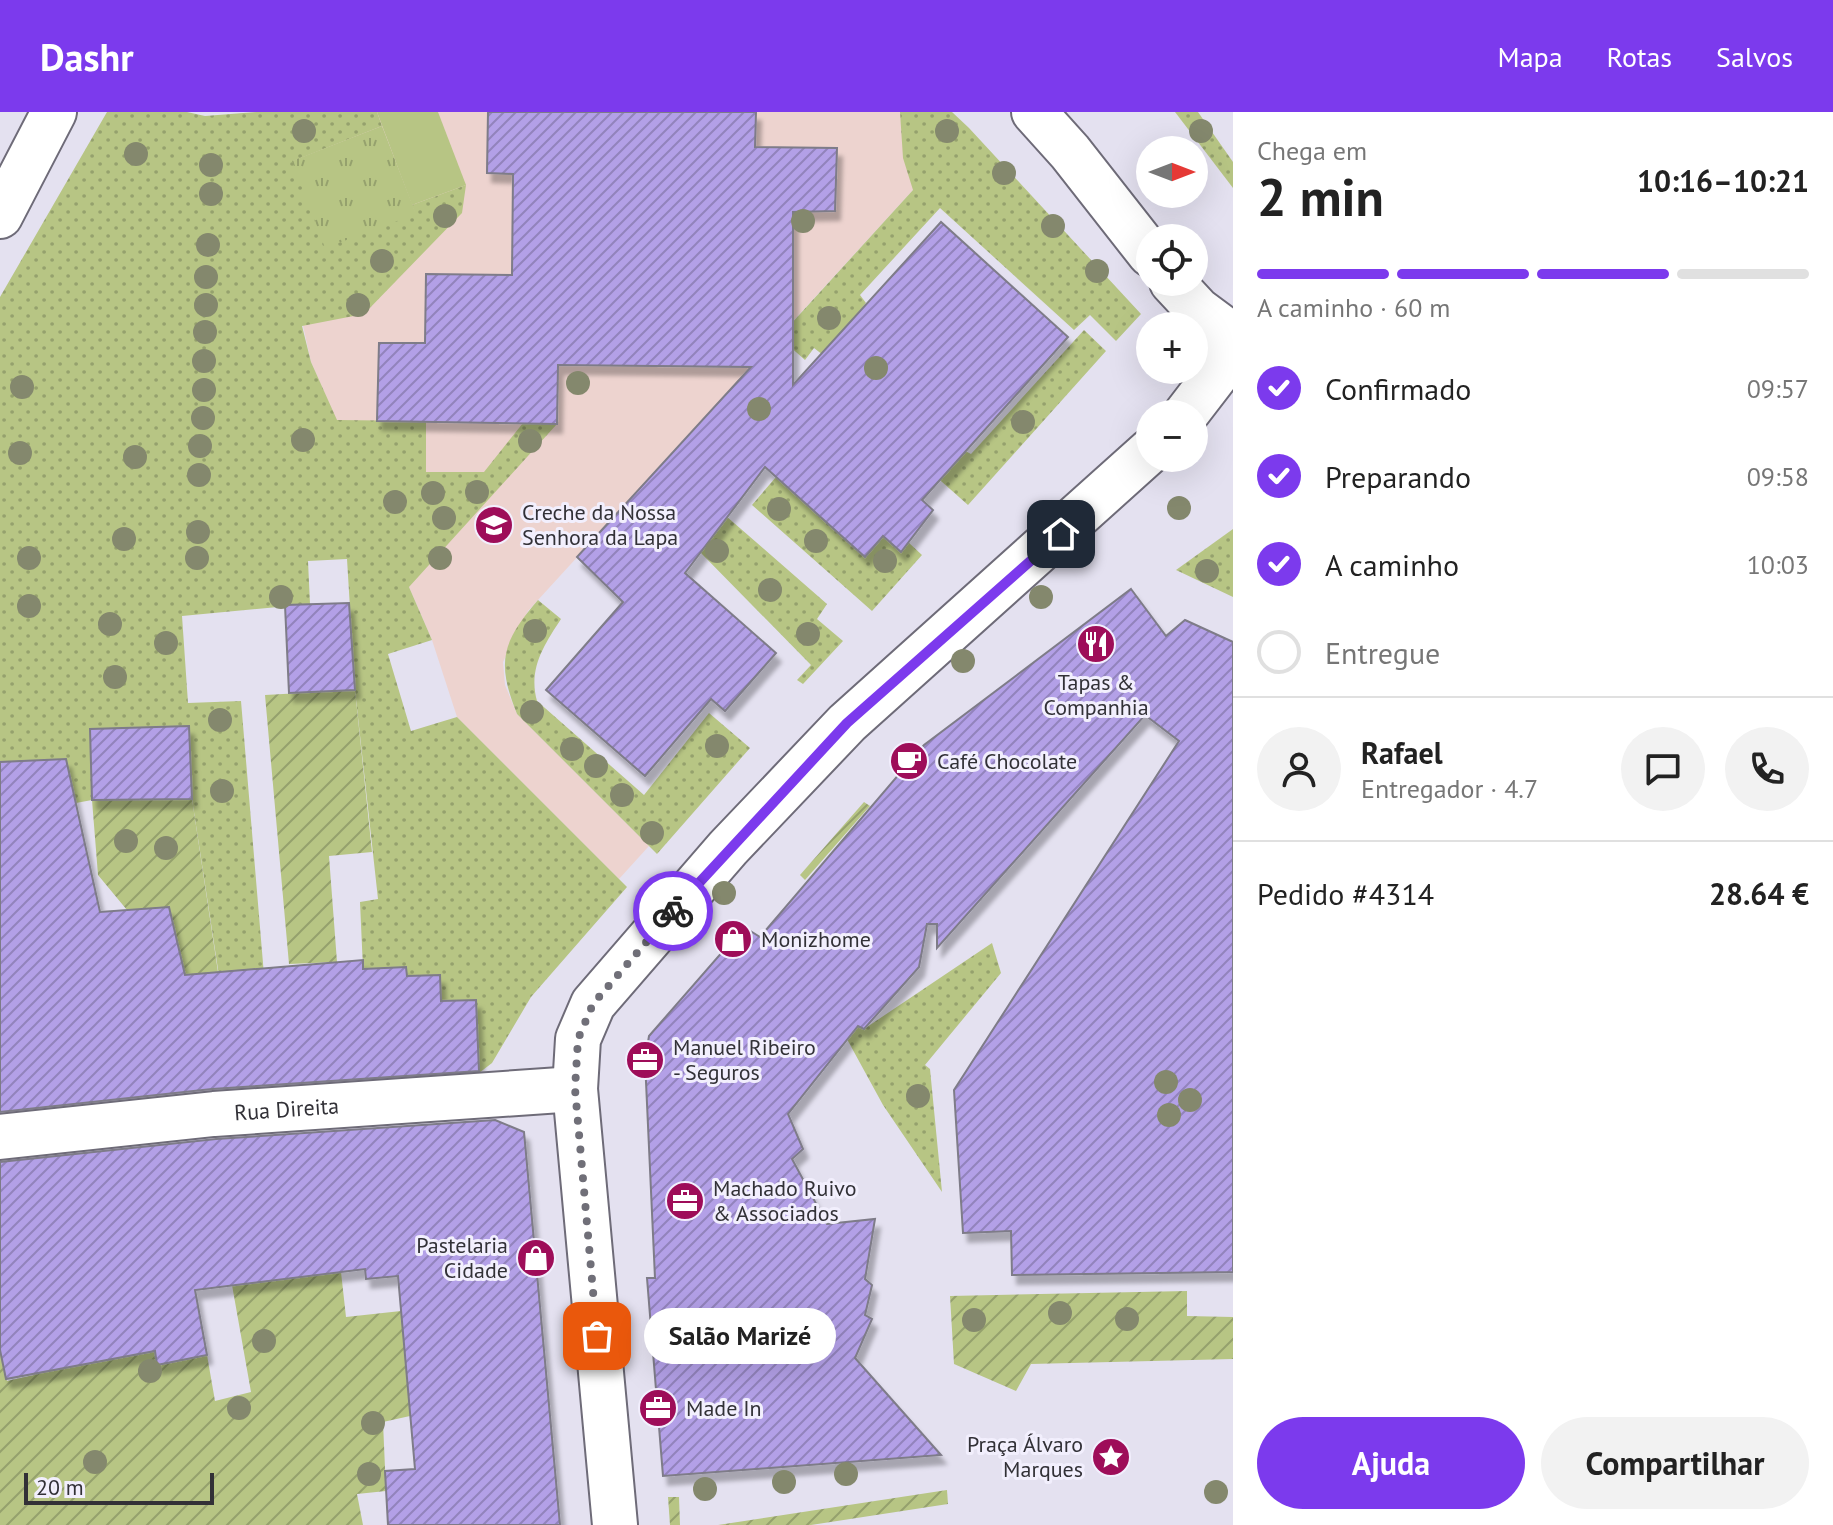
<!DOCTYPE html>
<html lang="pt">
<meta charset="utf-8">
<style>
body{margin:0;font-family:"PT Sans",sans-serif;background:#f2f2f2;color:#222;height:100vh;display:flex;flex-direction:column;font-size:30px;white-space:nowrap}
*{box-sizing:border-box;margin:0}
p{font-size:26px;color:#767676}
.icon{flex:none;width:44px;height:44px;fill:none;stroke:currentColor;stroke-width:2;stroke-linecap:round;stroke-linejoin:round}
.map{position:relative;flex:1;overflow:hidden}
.sheet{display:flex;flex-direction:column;background:#fff;width:600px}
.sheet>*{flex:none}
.needle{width:52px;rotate:90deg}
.controls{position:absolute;left:1136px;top:24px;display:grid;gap:16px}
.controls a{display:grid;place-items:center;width:72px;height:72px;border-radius:50%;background:#fff;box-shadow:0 8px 32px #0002;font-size:40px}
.scale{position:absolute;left:24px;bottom:20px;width:190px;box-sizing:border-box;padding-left:8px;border:4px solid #323137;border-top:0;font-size:22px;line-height:28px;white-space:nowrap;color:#323137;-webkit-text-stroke:6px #f2effd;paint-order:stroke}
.pin{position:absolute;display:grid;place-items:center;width:68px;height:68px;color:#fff;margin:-34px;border-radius:16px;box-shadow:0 4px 12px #0006}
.courier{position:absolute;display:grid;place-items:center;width:80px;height:80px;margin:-40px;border:6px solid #7c3aed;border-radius:50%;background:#fff;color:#222;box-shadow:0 2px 10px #0007}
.bubble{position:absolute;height:56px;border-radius:28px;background:#fff;box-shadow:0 8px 32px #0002;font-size:26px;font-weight:700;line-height:56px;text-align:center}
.overview em{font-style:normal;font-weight:700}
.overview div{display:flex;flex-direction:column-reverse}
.overview{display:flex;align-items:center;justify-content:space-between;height:136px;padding:0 24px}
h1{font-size:52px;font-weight:700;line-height:60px}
.bar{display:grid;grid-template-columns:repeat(4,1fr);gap:12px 8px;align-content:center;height:96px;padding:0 24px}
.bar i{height:10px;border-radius:6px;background:#e0e0e0}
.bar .active{background:#7c3aed}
.bar p{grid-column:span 4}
.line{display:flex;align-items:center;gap:20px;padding:0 24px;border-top:2px solid #e0e0e0}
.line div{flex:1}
.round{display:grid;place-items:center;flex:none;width:84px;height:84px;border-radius:42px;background:#f2f2f2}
ol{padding:0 24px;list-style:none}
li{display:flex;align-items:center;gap:24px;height:88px}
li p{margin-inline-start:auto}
li .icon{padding:8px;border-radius:50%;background:#7c3aed;color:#fff;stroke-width:4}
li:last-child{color:#767676}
li i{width:44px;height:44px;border:4px solid #e0e0e0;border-radius:50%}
.button{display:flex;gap:16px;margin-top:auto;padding:16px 24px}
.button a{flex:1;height:92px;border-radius:48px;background:#7c3aed;color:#fff;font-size:32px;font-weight:700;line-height:92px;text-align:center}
.button a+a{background:#f2f2f2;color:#222}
header{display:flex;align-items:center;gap:48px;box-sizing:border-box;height:112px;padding:0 40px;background:#7c3aed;color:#fff}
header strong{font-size:38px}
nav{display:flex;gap:44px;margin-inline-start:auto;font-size:28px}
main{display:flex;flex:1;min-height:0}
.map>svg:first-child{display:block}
.education{fill:#edd3cf}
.grass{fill:url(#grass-dots)}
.park{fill:url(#park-tufts)}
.garden{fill:url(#garden-furrows)}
.pitch{fill:#b7c584}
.building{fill:url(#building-hatch);stroke:#7e7b88;stroke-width:2;filter:url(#shadow)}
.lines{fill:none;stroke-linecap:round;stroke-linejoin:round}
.pedestrian-casing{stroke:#6e6b78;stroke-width:48}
.minor-casing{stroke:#6e6b78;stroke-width:48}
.tertiary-casing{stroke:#6e6b78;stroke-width:48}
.pedestrian{stroke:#fff;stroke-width:44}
.minor{stroke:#fff;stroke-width:44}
.tertiary{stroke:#fff;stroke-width:44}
.tree{fill:#84886d}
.done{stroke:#706f78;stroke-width:8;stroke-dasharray:0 14.4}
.route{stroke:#7c3aed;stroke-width:10}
.labels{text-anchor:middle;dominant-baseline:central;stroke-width:6;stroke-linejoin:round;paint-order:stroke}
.poi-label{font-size:22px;fill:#323137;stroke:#f2effd;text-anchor:start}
.street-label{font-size:22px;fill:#323137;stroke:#f2effd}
</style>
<header>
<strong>Dashr</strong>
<nav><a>Mapa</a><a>Rotas</a><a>Salvos</a></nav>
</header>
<main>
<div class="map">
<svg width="1233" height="1413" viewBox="0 0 1233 1413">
<defs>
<pattern id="grass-dots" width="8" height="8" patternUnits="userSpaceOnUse" patternTransform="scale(2)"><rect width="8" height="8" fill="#b7c584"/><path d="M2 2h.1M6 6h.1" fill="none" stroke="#95a16d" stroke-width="1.8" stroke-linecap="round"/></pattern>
<pattern id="park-tufts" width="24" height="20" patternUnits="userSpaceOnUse" patternTransform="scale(2)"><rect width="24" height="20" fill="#b7c584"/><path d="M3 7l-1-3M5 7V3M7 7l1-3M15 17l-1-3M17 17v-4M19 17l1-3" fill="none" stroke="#95a16d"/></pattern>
<pattern id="garden-furrows" width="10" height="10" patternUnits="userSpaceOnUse" patternTransform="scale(2)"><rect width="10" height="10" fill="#b7c584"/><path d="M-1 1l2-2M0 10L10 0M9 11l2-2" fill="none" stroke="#95a16d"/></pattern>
<pattern id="building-hatch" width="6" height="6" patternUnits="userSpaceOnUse" patternTransform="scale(2)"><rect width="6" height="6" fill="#b3a0e7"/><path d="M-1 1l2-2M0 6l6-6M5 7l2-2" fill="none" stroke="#9283bc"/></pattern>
<filter id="shadow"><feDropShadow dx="5" dy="9" stdDeviation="2" flood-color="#0004"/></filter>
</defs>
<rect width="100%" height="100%" fill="#e4e1f0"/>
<polygon class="education" points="256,0 952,0 913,78 538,488 528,499 503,550 505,573 517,602 649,734 619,767 457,605 432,528 311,250"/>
<g class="grass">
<polygon points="107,0 187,0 205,4 256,0 377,0 382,14 293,49 415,101 412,93 466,73 462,101 364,202 302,214 311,250 337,308 426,309 426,360 484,360 523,311 557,312 409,475 432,528 388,542 411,619 457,605 627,775 531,885 492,951 479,961 475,888 441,889 407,864 406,855 363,857 360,790 378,787 355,578 347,447 308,449 310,492 182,504 188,591 241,589 265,875 221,877 192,687 189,614 91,617 92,688 76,691 15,649 0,650 0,185"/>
<polygon points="900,0 952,0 969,16 1141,202 1116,229 1090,203 1074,218 940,96 860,183 866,191 823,243 814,236 805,248 779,225 913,78 903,46"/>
<polygon points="1175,0 1198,0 1233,50 1233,76"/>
<polygon points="1084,218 1106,239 968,393 826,267 971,342"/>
<polygon points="776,365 865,445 883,424 900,438 908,430 922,443 872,499 752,393"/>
<polygon points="726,404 827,492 817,507 843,529 803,572 797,568 811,553 700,440"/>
<polygon points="1233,417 1233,485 1176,458"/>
<path d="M 538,488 L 561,507 C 544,533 528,557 537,589 L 644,683 L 709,601 L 750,636 L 657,742 L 517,602 C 496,550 502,530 538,488 Z"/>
<polygon points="992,831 1001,861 925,953 930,957 942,1080 883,993 842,918 849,908 864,917"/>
</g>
<polygon class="park" points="382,14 416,102 325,136 292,49"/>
<g class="garden">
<polygon points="355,578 372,740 329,744 337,850 289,852 265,583"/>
<polygon points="192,687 218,860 185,863 169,795 127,798 98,763 92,688"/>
<polygon points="864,690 870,694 805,768 800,763"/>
<polygon points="341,1160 346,1205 401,1199 410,1304 383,1310 386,1379 357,1382 363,1413 0,1413 0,1238 7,1269 34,1263 29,1237 155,1239 157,1253 207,1243 215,1289 251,1280 232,1173"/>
<polygon points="1187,1179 1187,1204 1233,1205 1233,1247 1031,1252 1016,1279 954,1252 950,1184"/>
<polygon points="947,1378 948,1392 811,1413 718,1413"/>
<polygon points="668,1385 679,1385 680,1413 670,1413"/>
</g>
<polygon class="pitch" points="377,0 438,0 466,73 412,93"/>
<g class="building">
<polygon points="488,0 756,0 755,35 837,36 835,99 793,100 793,273 941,110 1068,225 922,388 933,398 901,440 883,424 865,445 765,355 685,461 776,541 725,599 711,587 645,664 546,578 623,490 577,445 751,255 558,253 557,312 377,309 379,231 425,231 426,162 512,163 513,62 487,61"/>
<polygon points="1131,477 1166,524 1185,508 1233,530 1233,1160 1012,1163 1011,1119 963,1121 954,978 1179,629 1145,603 937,836 937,812 927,812 919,855 864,917 858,914 788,1002 803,1037 792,1047 827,1112 875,1107 865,1167 872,1173 865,1203 872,1207 855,1246 941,1343 663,1364 647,1166 655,1166 645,948 649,924 744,815 760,825 924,633"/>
<polygon points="349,491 355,578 289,581 285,493"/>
<polygon points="189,614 192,687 92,688 90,617"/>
<polygon points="66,647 100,800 169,795 185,863 363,848 363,857 406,855 407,864 440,863 441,889 476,888 479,959 212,977 0,1000 0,650"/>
<polygon points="495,1008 524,1020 560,1413 388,1413 385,1359 415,1357 398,1164 366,1167 365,1157 195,1178 207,1243 157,1253 155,1239 6,1267 0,1238 0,1050 216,1027"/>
</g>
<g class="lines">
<g class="pedestrian-casing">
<g id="pedestrian">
<path id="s1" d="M 0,1025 L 214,1002 L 575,977"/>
</g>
</g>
<g class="minor-casing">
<g id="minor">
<polyline points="0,104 54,0"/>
<polyline points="1186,302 1219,259 1228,222"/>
<polyline points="615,1413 575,977 578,927 593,892 728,736 847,611 1150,339"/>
</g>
</g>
<g class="tertiary-casing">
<g id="tertiary">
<polyline points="1034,0 1070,40 1150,142"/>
<polyline points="1172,170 1198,198 1233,224"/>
</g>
</g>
<use href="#pedestrian" class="pedestrian"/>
<use href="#minor" class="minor"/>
<use href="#tertiary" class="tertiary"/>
</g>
<g class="tree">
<circle cx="304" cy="19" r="12"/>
<circle cx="947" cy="19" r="12"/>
<circle cx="1201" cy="19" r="12"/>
<circle cx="136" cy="42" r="12"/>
<circle cx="211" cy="53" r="12"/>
<circle cx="1004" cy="61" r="12"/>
<circle cx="211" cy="82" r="12"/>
<circle cx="445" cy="104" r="12"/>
<circle cx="803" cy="109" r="12"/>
<circle cx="1053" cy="114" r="12"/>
<circle cx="208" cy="133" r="12"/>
<circle cx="382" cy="149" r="12"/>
<circle cx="1097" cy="159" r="12"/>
<circle cx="206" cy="165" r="12"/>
<circle cx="206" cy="193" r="12"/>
<circle cx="358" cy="193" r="12"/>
<circle cx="829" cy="206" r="12"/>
<circle cx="205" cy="220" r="12"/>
<circle cx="204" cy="249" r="12"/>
<circle cx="876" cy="256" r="12"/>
<circle cx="578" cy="271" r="12"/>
<circle cx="22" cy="275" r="12"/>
<circle cx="204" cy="278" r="12"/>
<circle cx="759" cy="297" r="12"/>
<circle cx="203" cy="306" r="12"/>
<circle cx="1023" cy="310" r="12"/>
<circle cx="303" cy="328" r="12"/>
<circle cx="530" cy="329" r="12"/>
<circle cx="200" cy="334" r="12"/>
<circle cx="20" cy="341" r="12"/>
<circle cx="135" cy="345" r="12"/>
<circle cx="199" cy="363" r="12"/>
<circle cx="477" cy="380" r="12"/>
<circle cx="433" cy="381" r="12"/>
<circle cx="395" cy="390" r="12"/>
<circle cx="1179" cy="396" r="12"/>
<circle cx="779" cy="397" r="12"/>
<circle cx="444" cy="406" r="12"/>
<circle cx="198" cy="420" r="12"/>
<circle cx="124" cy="427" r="12"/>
<circle cx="816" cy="429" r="12"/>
<circle cx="717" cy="439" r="12"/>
<circle cx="29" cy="446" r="12"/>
<circle cx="197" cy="446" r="12"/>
<circle cx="440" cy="446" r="12"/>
<circle cx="885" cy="449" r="12"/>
<circle cx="1207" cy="459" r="12"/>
<circle cx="770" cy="478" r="12"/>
<circle cx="281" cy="485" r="12"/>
<circle cx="1041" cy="485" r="12"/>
<circle cx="29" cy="494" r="12"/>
<circle cx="110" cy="512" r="12"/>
<circle cx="535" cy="519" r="12"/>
<circle cx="808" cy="522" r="12"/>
<circle cx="166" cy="531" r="12"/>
<circle cx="963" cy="549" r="12"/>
<circle cx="115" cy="565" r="12"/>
<circle cx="532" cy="600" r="12"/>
<circle cx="220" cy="608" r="12"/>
<circle cx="717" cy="634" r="12"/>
<circle cx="572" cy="637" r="12"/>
<circle cx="596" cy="654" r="12"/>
<circle cx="222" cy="679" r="12"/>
<circle cx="622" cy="683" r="12"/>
<circle cx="652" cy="721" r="12"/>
<circle cx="126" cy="729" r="12"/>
<circle cx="166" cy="736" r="12"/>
<circle cx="724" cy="781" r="12"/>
<circle cx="1166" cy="970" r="12"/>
<circle cx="918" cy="984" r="12"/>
<circle cx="1190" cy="988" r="12"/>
<circle cx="1169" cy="1003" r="12"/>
<circle cx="1060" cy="1201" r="12"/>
<circle cx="1127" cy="1207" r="12"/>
<circle cx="974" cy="1208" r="12"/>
<circle cx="264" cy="1229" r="12"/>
<circle cx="150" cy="1259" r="12"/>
<circle cx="239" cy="1296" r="12"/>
<circle cx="373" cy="1311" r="12"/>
<circle cx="95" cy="1350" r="12"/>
<circle cx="369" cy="1362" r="12"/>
<circle cx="846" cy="1362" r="12"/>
<circle cx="784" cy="1370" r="12"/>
<circle cx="705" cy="1377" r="12"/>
<circle cx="1216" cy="1380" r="12"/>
</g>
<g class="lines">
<polyline class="done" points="597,1224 575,977 578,927 593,892 673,799"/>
<polyline class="route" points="673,799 847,611 1061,422"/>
</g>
<defs>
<g id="school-disc" transform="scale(2)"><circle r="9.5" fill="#9e0d59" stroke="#f2effd"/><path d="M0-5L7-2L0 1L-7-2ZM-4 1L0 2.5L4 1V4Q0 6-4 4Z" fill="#fff"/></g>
<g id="restaurant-disc" transform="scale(2)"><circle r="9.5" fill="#9e0d59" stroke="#f2effd"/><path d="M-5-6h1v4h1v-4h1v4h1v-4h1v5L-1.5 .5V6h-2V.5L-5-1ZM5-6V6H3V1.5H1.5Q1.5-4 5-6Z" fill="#fff"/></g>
<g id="cafe-disc" transform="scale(2)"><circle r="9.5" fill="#9e0d59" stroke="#f2effd"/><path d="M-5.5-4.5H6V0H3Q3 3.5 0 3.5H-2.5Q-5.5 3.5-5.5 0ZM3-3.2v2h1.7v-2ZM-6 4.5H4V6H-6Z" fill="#fff"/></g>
<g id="shop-disc" transform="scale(2)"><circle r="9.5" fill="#9e0d59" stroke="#f2effd"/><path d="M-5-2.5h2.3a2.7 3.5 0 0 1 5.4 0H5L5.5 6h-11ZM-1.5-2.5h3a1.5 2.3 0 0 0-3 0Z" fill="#fff"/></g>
<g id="office-disc" transform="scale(2)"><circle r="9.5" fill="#9e0d59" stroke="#f2effd"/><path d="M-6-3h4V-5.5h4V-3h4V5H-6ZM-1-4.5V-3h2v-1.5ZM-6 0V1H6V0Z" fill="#fff"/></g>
<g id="sight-disc" transform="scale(2)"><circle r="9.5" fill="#9e0d59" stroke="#f2effd"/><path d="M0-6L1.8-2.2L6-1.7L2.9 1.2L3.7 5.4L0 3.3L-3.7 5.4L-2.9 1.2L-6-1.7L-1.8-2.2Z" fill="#fff"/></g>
</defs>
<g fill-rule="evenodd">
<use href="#school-disc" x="494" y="413"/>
<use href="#restaurant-disc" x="1096" y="532"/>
<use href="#cafe-disc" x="909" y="649"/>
<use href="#shop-disc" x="733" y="827"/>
<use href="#office-disc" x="645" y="948"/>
<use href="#office-disc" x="685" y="1089"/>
<use href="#shop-disc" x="536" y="1146"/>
<use href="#office-disc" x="658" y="1296"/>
<use href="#sight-disc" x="1111" y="1345"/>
</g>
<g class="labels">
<g class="poi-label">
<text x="522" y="400">Creche da Nossa<tspan x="522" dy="25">Senhora da Lapa</tspan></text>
<text x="1096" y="570" text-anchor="middle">Tapas &amp;<tspan x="1096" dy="25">Companhia</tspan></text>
<text x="937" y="649">Café Chocolate</text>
<text x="761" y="827">Monizhome</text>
<text x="673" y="935">Manuel Ribeiro<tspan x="673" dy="25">- Seguros</tspan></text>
<text x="713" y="1076">Machado Ruivo<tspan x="713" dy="25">&amp; Associados</tspan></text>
<text x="508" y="1133" text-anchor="end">Pastelaria<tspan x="508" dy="25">Cidade</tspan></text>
<text x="686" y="1296">Made In</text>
<text x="1083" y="1332" text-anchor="end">Praça Álvaro<tspan x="1083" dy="25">Marques</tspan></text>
</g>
<g class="street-label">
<text stroke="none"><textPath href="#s1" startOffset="288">Rua Direita</textPath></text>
</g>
</g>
</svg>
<div class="controls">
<a><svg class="needle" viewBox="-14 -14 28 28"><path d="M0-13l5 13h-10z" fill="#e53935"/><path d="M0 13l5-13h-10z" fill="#767676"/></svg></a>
<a><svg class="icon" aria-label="locate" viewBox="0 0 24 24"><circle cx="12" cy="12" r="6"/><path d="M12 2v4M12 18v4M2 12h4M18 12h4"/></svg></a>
<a>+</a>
<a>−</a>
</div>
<div class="scale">20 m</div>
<div class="pin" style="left:597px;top:1224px;background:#ea580c"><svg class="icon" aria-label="bag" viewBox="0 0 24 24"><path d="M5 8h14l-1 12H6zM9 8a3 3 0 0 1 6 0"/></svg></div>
<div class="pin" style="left:1061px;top:422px;background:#1f2937"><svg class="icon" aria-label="home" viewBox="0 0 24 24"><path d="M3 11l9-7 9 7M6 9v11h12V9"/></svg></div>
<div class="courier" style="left:673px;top:799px"><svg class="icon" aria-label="bike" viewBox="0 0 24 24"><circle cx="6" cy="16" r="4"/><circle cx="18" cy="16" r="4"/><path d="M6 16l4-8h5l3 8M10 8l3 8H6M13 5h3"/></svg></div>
<div class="bubble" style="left:644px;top:1196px;width:192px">Salão Marizé</div>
</div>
<section class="sheet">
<div class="overview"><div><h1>2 min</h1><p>Chega em</p></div><em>10:16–10:21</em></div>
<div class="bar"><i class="active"></i><i class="active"></i><i class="active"></i><i></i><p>A caminho · 60 m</p></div>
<ol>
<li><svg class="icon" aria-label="check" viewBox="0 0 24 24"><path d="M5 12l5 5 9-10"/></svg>Confirmado<p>09:57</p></li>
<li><svg class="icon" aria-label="check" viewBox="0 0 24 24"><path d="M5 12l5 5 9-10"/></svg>Preparando<p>09:58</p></li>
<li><svg class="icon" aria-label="check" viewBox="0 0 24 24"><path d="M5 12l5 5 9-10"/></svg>A caminho<p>10:03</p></li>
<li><i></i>Entregue</li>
</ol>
<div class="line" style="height:144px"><a class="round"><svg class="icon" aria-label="person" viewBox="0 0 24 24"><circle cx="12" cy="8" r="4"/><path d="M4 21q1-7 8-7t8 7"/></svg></a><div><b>Rafael</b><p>Entregador · 4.7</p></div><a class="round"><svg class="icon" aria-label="chat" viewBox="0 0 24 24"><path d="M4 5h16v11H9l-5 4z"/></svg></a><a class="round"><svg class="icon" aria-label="phone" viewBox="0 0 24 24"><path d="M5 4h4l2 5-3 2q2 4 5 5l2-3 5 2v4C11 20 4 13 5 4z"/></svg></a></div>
<div class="line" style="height:104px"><div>Pedido #4314</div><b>28.64 €</b></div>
<div class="button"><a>Ajuda</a><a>Compartilhar</a></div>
</section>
</main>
